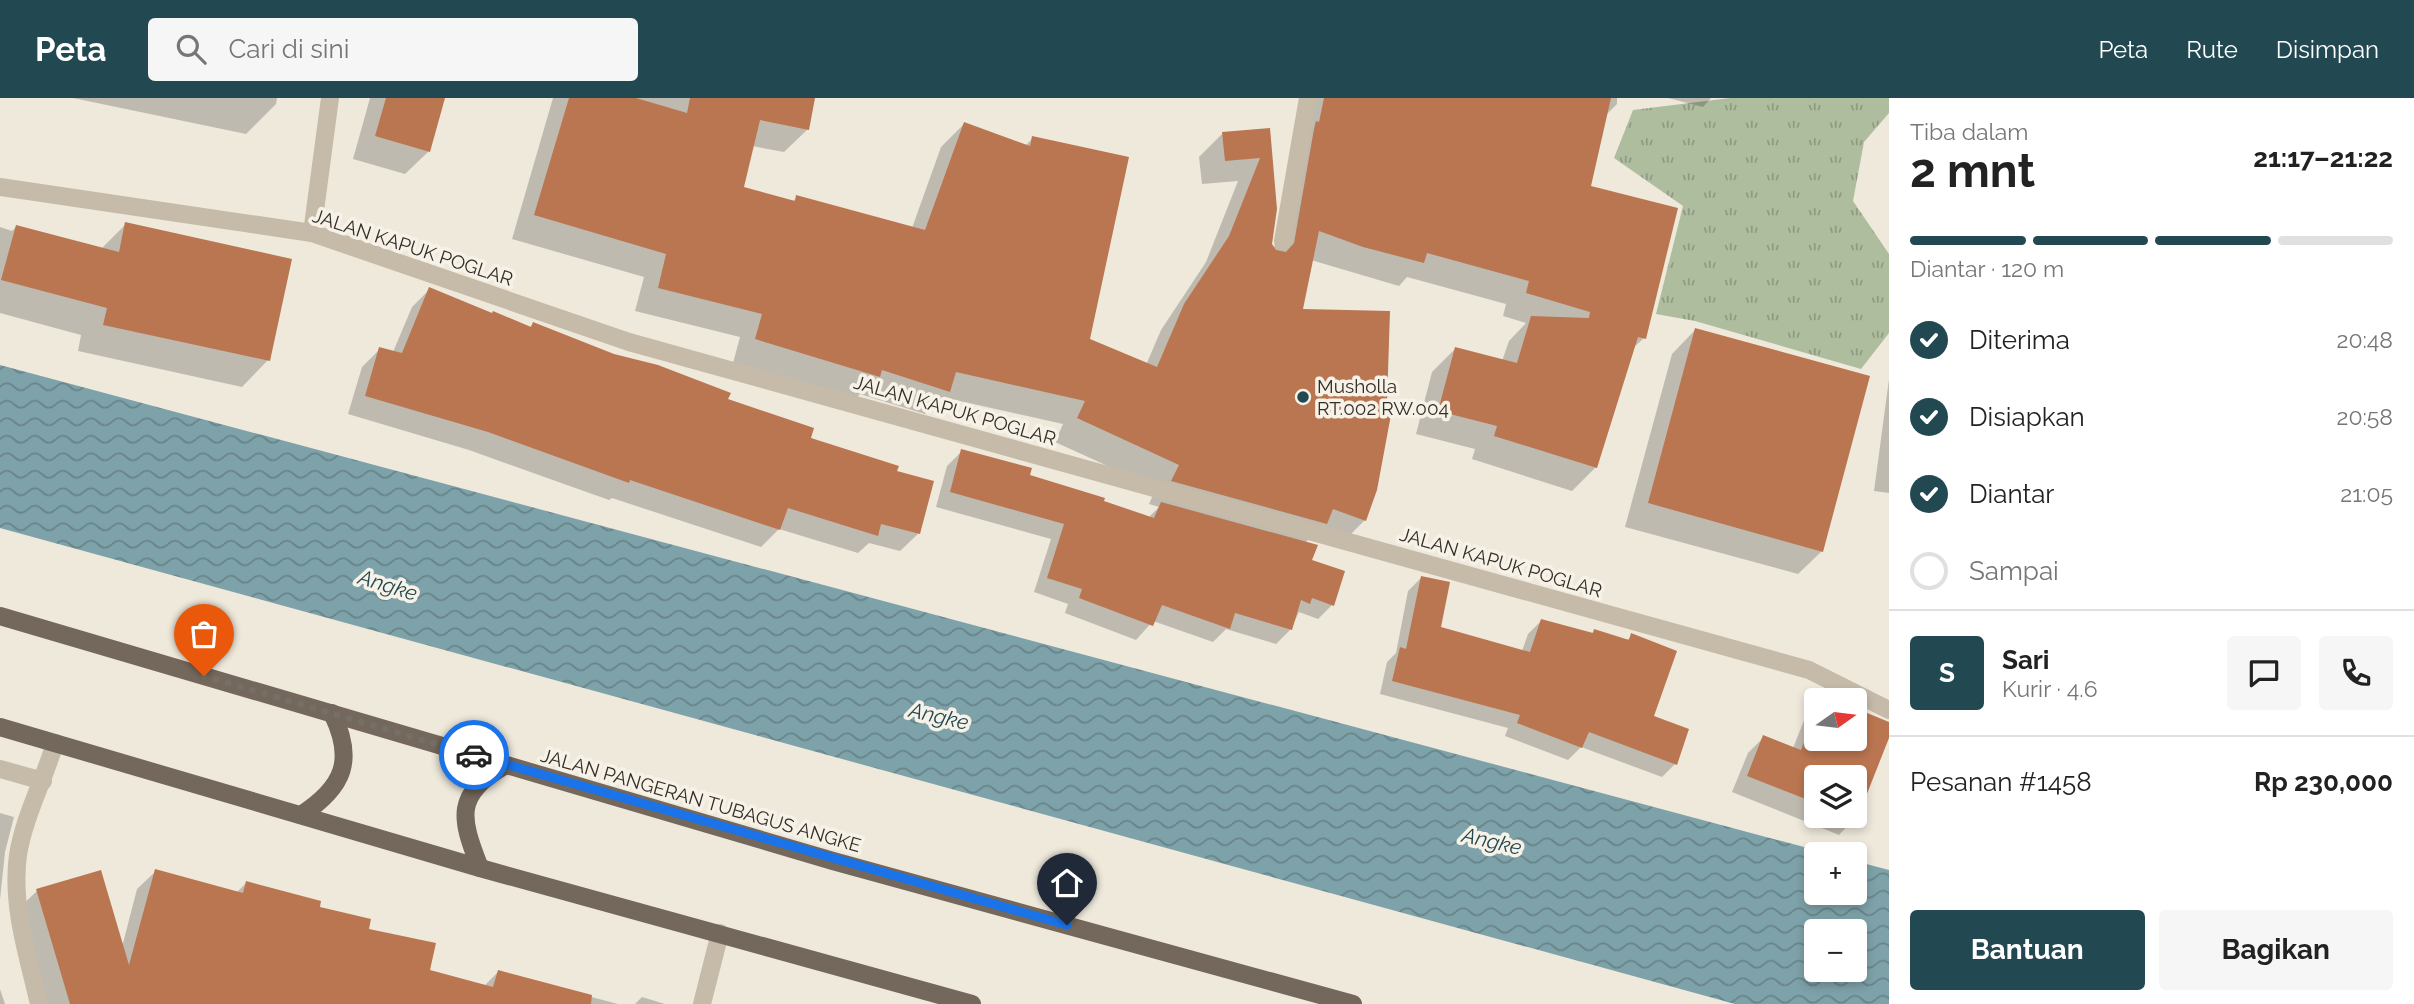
<!DOCTYPE html>
<html lang="id">
<meta charset="utf-8">
<style>
body{margin:0;font-family:Raleway,sans-serif;background:#f6f6f6;color:#222;height:100vh;display:flex;flex-direction:column;font-size:26px;white-space:nowrap}
*{box-sizing:border-box;margin:0}
p{font-size:23px;color:#767676}
.icon{flex:none;width:38px;height:38px;fill:none;stroke:currentColor;stroke-width:2;stroke-linecap:round;stroke-linejoin:round}
.map{position:relative;flex:1;overflow:hidden}
.panel{display:flex;flex-direction:column;background:#fff;width:525px}
.panel>*{flex:none}
.needle{width:46px;rotate:76deg}
.tools{position:absolute;left:1804px;top:590px;display:grid;gap:14px}
.tools a{display:grid;place-items:center;width:63px;height:63px;border-radius:7px;background:#fff;box-shadow:0 4px 10px #0003;font-size:35px}
.pin{position:absolute;display:grid;place-items:center;width:60px;height:60px;color:#fff;margin:-72px -30px;border-radius:50% 50% 50% 0;rotate:-45deg;box-shadow:0 0 7px #0007}
.pin .icon{rotate:45deg}
.courier{position:absolute;display:grid;place-items:center;width:70px;height:70px;margin:-35px;border:5px solid #1a73e8;border-radius:50%;background:#fff;color:#222;box-shadow:0 2px 9px #0007}
.head em{font-style:normal;font-weight:700}
.head div{display:flex;flex-direction:column-reverse}
.head{display:flex;align-items:center;justify-content:space-between;height:119px;padding:0 21px}
h1{font-size:46px;font-weight:700;line-height:52px}
.bar{display:grid;grid-template-columns:repeat(4,1fr);gap:10px 7px;align-content:center;height:84px;padding:0 21px}
.bar i{height:9px;border-radius:5px;background:#e0e0e0}
.bar .on{background:#224851}
.bar p{grid-column:span 4}
.line{display:flex;align-items:center;gap:18px;padding:0 21px;border-top:2px solid #e0e0e0}
.line div{flex:1}
.round{display:grid;place-items:center;flex:none;width:74px;height:74px;border-radius:7px;background:#f6f6f6}
ol{padding:0 21px;list-style:none}
li{display:flex;align-items:center;gap:21px;height:77px}
li p{margin-inline-start:auto}
li .icon{padding:7px;border-radius:50%;background:#224851;color:#fff;stroke-width:4}
li:last-child{color:#767676}
li i{width:38px;height:38px;border:4px solid #e0e0e0;border-radius:50%}
.button{display:flex;gap:14px;margin-top:auto;padding:14px 21px}
.button a{flex:1;height:80px;border-radius:7px;background:#224851;color:#fff;font-size:28px;font-weight:700;line-height:80px;text-align:center}
.button a+a{background:#f6f6f6;color:#222}
header{display:flex;align-items:center;gap:42px;box-sizing:border-box;height:98px;padding:0 35px;background:#224851;color:#fff}
header strong{font-size:33px}
nav{display:flex;gap:38px;margin-inline-start:auto;font-size:24px}
.search{width:490px;height:63px;background:#f6f6f6;display:flex;align-items:center;gap:18px;box-sizing:border-box;padding:0 24px;border-radius:7px;color:#767676;font-size:26px}
main{display:flex;flex:1;min-height:0}
.map>svg:first-child{display:block}
.grass{fill:url(#grass-tufts)}
.water{fill:url(#water-waves);fill-rule:evenodd}
.shadow{fill:#0003;fill-rule:evenodd}
.building{fill:#ba7650}
.lines{fill:none;stroke-linecap:round;stroke-linejoin:round}
.minor{stroke:#c6baa9;stroke-width:18}
.major{stroke:#74675b;stroke-width:18}
.done{stroke:#756f67;stroke-width:7;stroke-dasharray:0 12.6}
.route{stroke:#1a73e8;stroke-width:9}
.poi-dot{fill:#224851;stroke:#f7f2e8;stroke-width:2.5}
.labels{text-anchor:middle;dominant-baseline:central;stroke-width:7;stroke-linejoin:round;paint-order:stroke}
.street-label{font-size:19px;fill:#342d28;stroke:#f7f2e8}
.poi-label{font-size:19px;fill:#342d28;stroke:#f7f2e8;text-anchor:start}
.water-label{font-size:21px;font-style:italic;fill:#224851;stroke:#f7f2e8}
</style>
<header>
<strong>Peta</strong>
<div class="search"><svg class="icon" aria-label="search" viewBox="0 0 24 24"><circle cx="10" cy="10" r="6"/><path d="M15 15l6 6"/></svg>Cari di sini</div>
<nav><a>Peta</a><a>Rute</a><a>Disimpan</a></nav>
</header>
<main>
<div class="map">
<svg width="1889" height="906" viewBox="0 0 1889 906">
<defs>
<pattern id="grass-tufts" width="24" height="20" patternUnits="userSpaceOnUse" patternTransform="scale(1.75)"><rect width="24" height="20" fill="#aebd9e"/><path d="M3 7l-1-3M5 7V3M7 7l1-3M15 17l-1-3M17 17v-4M19 17l1-3" fill="none" stroke="#8e9a81"/></pattern>
<pattern id="water-waves" width="16" height="10" patternUnits="userSpaceOnUse" patternTransform="scale(1.75)"><rect width="16" height="10" fill="#7ea2a9"/><path d="M0 5q4-4 8 0t8 0" fill="none" stroke="#68848a"/></pattern>
</defs>
<rect width="100%" height="100%" fill="#efe9dc"/>
<polygon class="grass" points="1730,0 1889,0 1889,15 1864,44 1853,103 1889,156 1889,235 1861,271 1695,223 1656,216 1683,108 1614,60 1633,12"/>
<path class="water" d="M 0,267 L 1830,756 L 1816,756 L 1816,794 L 1855,794 L 1855,763 L 1889,772 L 1889,906 L 1735,906 L 0,430 ZM 1816,833 L 1855,833 L 1855,872 L 1816,872 Z"/>
<g class="shadow">
<polygon points="73,0 277,0 276,6 246,36"/>
<polygon points="370,0 444,0 429,53 405,76 353,61"/>
<polygon points="553,0 813,0 808,31 784,54 752,48 741,90 792,104 797,99 912,130 941,49 964,26 1025,48 1033,40 1088,242 1146,267 1161,232 1206,164 1238,83 1202,86 1199,59 1223,35 1269,32 1270,147 1274,150 1291,56 1307,0 1557,0 1644,240 1632,251 1596,369 1572,393 1472,361 1475,351 1416,336 1432,274 1455,251 1502,263 1509,243 1526,225 1503,218 1506,206 1407,179 1399,188 1311,162 1300,212 1365,422 1341,446 1314,436 1305,445 1310,463 1332,507 1318,521 1299,514 1291,531 1276,546 1226,531 1213,544 1153,523 1136,542 1065,515 1068,506 1034,494 1051,441 936,409 947,368 962,353 1148,420 1159,409 1149,406 1156,390 1055,344 1063,326 942,299 925,316 860,296 855,301 733,265 740,239 635,213 644,179 512,141"/>
<polygon points="1582,0 1617,0 1617,6 1607,16"/>
<polygon points="1668,0 1711,0 1703,9"/>
<polygon points="126,126 268,262 242,289 78,253 81,237 0,215 0,129 12,133 16,129 101,151"/>
<polygon points="430,191 529,230 533,226 726,302 809,341 895,374 919,435 900,453 869,445 858,455 779,431 761,449 612,400 609,402 469,352 348,316 362,269 380,251 393,254 412,209"/>
<polygon points="1695,232 1822,453 1798,476 1625,429 1672,256"/>
<polygon points="1889,281 1889,395 1874,393"/>
<polygon points="1422,479 1439,530 1522,553 1528,536 1541,523 1591,536 1594,533 1626,543 1632,537 1652,619 1675,666 1662,679 1581,649 1568,662 1505,638 1508,630 1380,596 1387,564 1396,555 1408,493"/>
<path d="M 1816,606 L 1816,640 L 1855,640 L 1855,612 L 1889,626 L 1889,635 L 1855,720 L 1839,737 L 1732,694 L 1748,655 L 1764,639 L 1793,650 L 1807,615 ZM 1816,679 L 1855,679 L 1855,718 L 1816,718 Z"/>
<polygon points="0,715 14,719 5,754 0,802"/>
<polygon points="156,773 236,795 246,785 318,811 367,832 428,873 484,888 498,874 618,906 40,906 18,811 37,793 122,849 137,791"/>
<polygon points="0,891 5,906 0,906"/>
<polygon points="642,899 665,906 635,906"/>
</g>
<g class="building">
<polygon points="386,0 445,0 430,54 375,38"/>
<polygon points="569,0 636,0 687,15 690,0 815,0 809,32 760,22 744,89 795,103 796,97 925,132 964,24 1030,48 1032,38 1129,59 1090,241 1157,269 1184,206 1229,138 1260,60 1225,63 1222,34 1270,30 1277,111 1272,146 1276,152 1286,154 1294,145 1314,31 1316,23 1319,24 1324,0 1611,0 1591,88 1678,110 1646,241 1638,239 1597,370 1494,338 1497,328 1438,313 1455,249 1517,265 1531,218 1589,220 1590,214 1526,195 1529,183 1427,155 1424,165 1363,149 1319,133 1303,211 1390,213 1387,305 1393,306 1377,392 1366,423 1333,411 1327,426 1171,383 1179,367 1077,320 1085,303 956,274 950,294 882,272 880,279 755,241 762,216 658,190 666,156 534,117"/>
<polygon points="125,124 292,161 270,263 103,227 107,210 1,182 16,127 119,154"/>
<polygon points="429,189 492,215 493,213 531,229 533,224 614,256 658,267 731,295 728,301 814,330 811,340 899,368 897,373 934,383 920,436 881,426 878,438 788,410 780,432 630,382 629,385 488,334 365,298 379,249 402,255"/>
<polygon points="1695,230 1870,278 1823,454 1648,405"/>
<polygon points="961,351 1032,370 1030,377 1105,400 1104,403 1154,420 1161,404 1318,447 1312,462 1345,473 1334,508 1312,500 1310,506 1301,502 1292,532 1235,515 1230,531 1162,507 1153,528 1079,500 1082,491 1047,480 1064,426 950,394"/>
<polygon points="1421,478 1450,484 1441,529 1530,554 1541,521 1593,535 1594,531 1629,542 1631,535 1677,553 1654,618 1689,631 1677,667 1589,634 1582,650 1517,625 1520,617 1392,583 1400,549 1406,551"/>
<polygon points="1855,610 1889,624 1889,640 1857,721 1847,718 1855,718 1855,679 1816,679 1816,705 1747,678 1763,637 1801,652 1816,613 1816,640 1855,640"/>
<polygon points="155,771 243,795 246,783 321,803 320,809 371,821 369,831 436,845 430,872 493,889 498,872 592,897 591,906 70,906 36,791 101,772 129,867"/>
</g>
<g class="lines">
<g class="minor">
<polyline points="0,89 312,135 629,244 1809,572 1889,612"/>
<polyline points="312,135 330,0"/>
<polyline points="1283,143 1308,0"/>
<polyline points="0,671 43,683"/>
<path d="M 39,906 C 28,858 11,807 18,757 C 24,719 44,682 55,645"/>
<polyline points="702,906 720,835"/>
</g>
<g class="major">
<polyline points="0,518 833,763 1353,906"/>
<polyline points="0,629 480,770 972,906"/>
<path d="M 301,717 C 344,689 355,662 332,615"/>
<path d="M 480,770 C 460,719 454,697 506,667"/>
</g>
</g>
<g class="lines">
<polyline class="done" points="204,578 474,657"/>
<polyline class="route" points="474,657 1067,827"/>
</g>
<circle class="poi-dot" cx="1303" cy="299" r="7"/>
<g class="labels">
<g class="street-label">
<text transform="translate(413 149) rotate(18)">JALAN KAPUK POGLAR</text>
<text transform="translate(955 312) rotate(16)">JALAN KAPUK POGLAR</text>
<text transform="translate(1501 464) rotate(16)">JALAN KAPUK POGLAR</text>
<text transform="translate(701 702) rotate(16)">JALAN PANGERAN TUBAGUS ANGKE</text>
</g>
<g class="poi-label">
<text x="1317" y="288">Musholla<tspan x="1317" dy="22">RT.002 RW.004</tspan></text>
</g>
<g class="water-label">
<text transform="translate(388 487) rotate(17)">Angke</text>
<text transform="translate(939 618) rotate(13)">Angke</text>
<text transform="translate(1492 743) rotate(13)">Angke</text>
</g>
</g>
</svg>
<div class="tools">
<a><svg class="needle" viewBox="-14 -14 28 28"><path d="M0-13l5 13h-10z" fill="#e53935"/><path d="M0 13l5-13h-10z" fill="#767676"/></svg></a>
<a><svg class="icon" aria-label="layers" viewBox="0 0 24 24"><path d="M12 4l9 5-9 5-9-5zM3 14l9 5 9-5"/></svg></a>
<a>+</a>
<a>−</a>
</div>
<div class="pin" style="left:204px;top:578px;background:#ea580c"><svg class="icon" aria-label="bag" viewBox="0 0 24 24"><path d="M5 8h14l-1 12H6zM9 8a3 3 0 0 1 6 0"/></svg></div>
<div class="pin" style="left:1067px;top:827px;background:#1f2937"><svg class="icon" aria-label="home" viewBox="0 0 24 24"><path d="M3 11l9-7 9 7M6 9v11h12V9"/></svg></div>
<div class="courier" style="left:474px;top:657px"><svg class="icon" aria-label="car" viewBox="0 0 24 24"><path d="M5 17H2v-5l4-1 3-4h7l3 4 3 1v5h-3M9 17h6M6 11h13"/><circle cx="7" cy="17" r="2"/><circle cx="17" cy="17" r="2"/></svg></div>
</div>
<section class="panel">
<div class="head"><div><h1>2 mnt</h1><p>Tiba dalam</p></div><em>21:17–21:22</em></div>
<div class="bar"><i class="on"></i><i class="on"></i><i class="on"></i><i></i><p>Diantar · 120 m</p></div>
<ol>
<li><svg class="icon" aria-label="check" viewBox="0 0 24 24"><path d="M5 12l5 5 9-10"/></svg>Diterima<p>20:48</p></li>
<li><svg class="icon" aria-label="check" viewBox="0 0 24 24"><path d="M5 12l5 5 9-10"/></svg>Disiapkan<p>20:58</p></li>
<li><svg class="icon" aria-label="check" viewBox="0 0 24 24"><path d="M5 12l5 5 9-10"/></svg>Diantar<p>21:05</p></li>
<li><i></i>Sampai</li>
</ol>
<div class="line" style="height:126px"><b class="round" style="background:#224851;color:#fff">S</b><div><b>Sari</b><p>Kurir · 4.6</p></div><a class="round"><svg class="icon" aria-label="chat" viewBox="0 0 24 24"><path d="M4 5h16v11H9l-5 4z"/></svg></a><a class="round"><svg class="icon" aria-label="phone" viewBox="0 0 24 24"><path d="M5 4h4l2 5-3 2q2 4 5 5l2-3 5 2v4C11 20 4 13 5 4z"/></svg></a></div>
<div class="line" style="height:91px"><div>Pesanan #1458</div><b>Rp 230,000</b></div>
<div class="button"><a>Bantuan</a><a>Bagikan</a></div>
</section>
</main>
